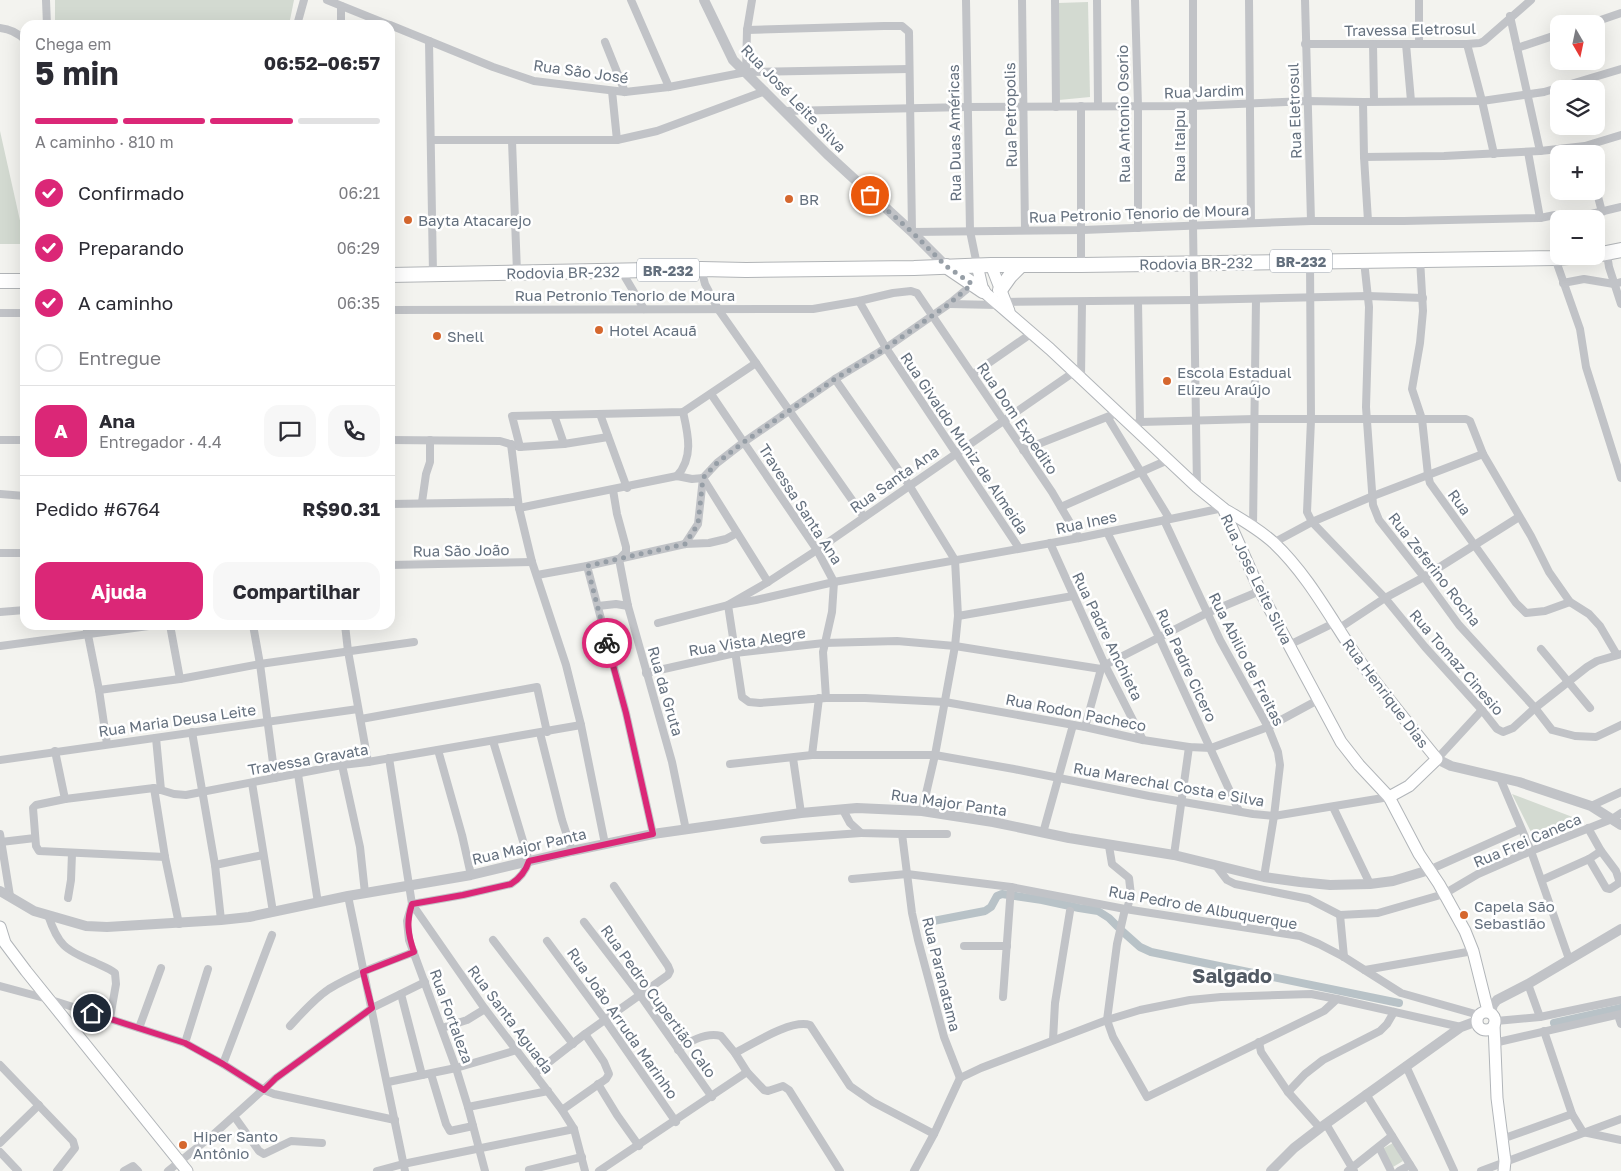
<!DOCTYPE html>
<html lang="pt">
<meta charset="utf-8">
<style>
body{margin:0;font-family:"Golos Text",sans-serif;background:#f7f7f7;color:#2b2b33;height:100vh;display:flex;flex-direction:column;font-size:19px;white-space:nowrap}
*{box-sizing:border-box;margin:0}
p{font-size:16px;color:#7c7c81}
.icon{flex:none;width:28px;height:28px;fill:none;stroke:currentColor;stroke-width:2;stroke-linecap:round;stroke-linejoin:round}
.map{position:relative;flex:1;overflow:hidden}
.side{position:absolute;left:20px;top:20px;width:375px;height:610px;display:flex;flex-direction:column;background:#fff;border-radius:15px;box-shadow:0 5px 20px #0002}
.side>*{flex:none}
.needle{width:32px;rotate:171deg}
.tools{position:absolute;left:1550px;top:15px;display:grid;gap:10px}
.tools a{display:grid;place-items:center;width:55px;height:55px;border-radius:10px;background:#fff;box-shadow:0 5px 20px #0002;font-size:25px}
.pin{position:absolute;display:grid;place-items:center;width:42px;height:42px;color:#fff;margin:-21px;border:2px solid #fff;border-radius:50%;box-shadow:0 1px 5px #0007}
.courier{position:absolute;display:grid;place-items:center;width:50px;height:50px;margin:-25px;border:4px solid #db2777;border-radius:50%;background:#fff;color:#222;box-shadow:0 1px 6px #0007}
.headline em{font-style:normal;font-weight:700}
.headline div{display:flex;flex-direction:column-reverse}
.headline{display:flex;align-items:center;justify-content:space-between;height:85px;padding:0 15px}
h1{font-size:32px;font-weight:700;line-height:38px}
.bar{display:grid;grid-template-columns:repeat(4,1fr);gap:8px 5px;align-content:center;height:60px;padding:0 15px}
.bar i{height:6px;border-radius:4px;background:#e1e1e2}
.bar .on{background:#db2777}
.bar p{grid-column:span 4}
.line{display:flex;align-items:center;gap:12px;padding:0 15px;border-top:1px solid #e1e1e2}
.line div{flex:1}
.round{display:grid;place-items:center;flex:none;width:52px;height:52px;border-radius:15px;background:#f7f7f7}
ol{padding:0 15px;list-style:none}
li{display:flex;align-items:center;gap:15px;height:55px}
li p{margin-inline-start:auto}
li .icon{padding:5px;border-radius:50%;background:#db2777;color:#fff;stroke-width:4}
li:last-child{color:#7c7c81}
li i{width:28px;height:28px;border:2px solid #e1e1e2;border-radius:50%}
.button{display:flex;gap:10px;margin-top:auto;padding:10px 15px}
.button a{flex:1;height:58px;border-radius:15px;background:#db2777;color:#fff;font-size:20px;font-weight:700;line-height:58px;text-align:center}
.button a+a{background:#f7f7f7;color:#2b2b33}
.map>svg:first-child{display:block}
.green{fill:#d3dad1}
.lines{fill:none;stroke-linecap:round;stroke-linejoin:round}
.canal{stroke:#b8c2c7;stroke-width:8}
.secondary-casing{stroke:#b1b5b9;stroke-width:13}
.trunk-casing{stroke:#b1b4b7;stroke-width:16}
.minor{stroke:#c1c3c7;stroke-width:8}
.tertiary{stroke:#c1c3c7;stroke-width:10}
.secondary{stroke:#fff;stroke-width:11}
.trunk{stroke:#fff;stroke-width:14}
.done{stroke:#969ea6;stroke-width:5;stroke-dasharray:0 9}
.route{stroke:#db2777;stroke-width:6}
.poi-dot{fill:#d5672e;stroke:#fff;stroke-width:2}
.labels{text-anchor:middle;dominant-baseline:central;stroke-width:5;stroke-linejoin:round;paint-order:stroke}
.shield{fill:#fff;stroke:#929ba5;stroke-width:1}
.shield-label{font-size:14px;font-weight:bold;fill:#64707e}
.street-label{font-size:15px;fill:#64707e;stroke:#fff}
.poi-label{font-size:15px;fill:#64707e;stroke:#fff;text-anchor:start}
.district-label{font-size:20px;font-weight:bold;fill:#525a64;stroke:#fff}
</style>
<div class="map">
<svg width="1621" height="1171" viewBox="0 0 1621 1171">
<rect width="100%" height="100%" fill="#f3f3ef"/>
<g class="green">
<polygon points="55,0 294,0 289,25 55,25"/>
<polygon points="1088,2 1090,97 1059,100 1058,3"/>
<polygon points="0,131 21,225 25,227 25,244 0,244"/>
<polygon points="1512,794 1583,821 1536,842"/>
<polygon points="1393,1143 1403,1161 1393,1167 1382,1149"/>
</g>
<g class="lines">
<g class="canal">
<polyline points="928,922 985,911 991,907 997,896 1002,894 1042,900 1079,908 1098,911 1109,918 1118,927"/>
<polyline points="1122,931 1140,947 1151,952 1399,1003"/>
<polyline points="1554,1023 1621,1008"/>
</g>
<g class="secondary-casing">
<g id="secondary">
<polyline points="977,265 983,291 1050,349 1197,487 1223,508 1260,591 1341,742 1359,765 1389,797 1419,854 1439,884 1465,931 1473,951 1488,1011"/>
<polyline points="991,265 1009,311"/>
<path d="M 1224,509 C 1241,519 1259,529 1274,543 C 1309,576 1332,621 1359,660 C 1384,694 1410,726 1437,759 L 1409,786 L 1389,797"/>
<polyline points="0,927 5,943 26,971 187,1171"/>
<circle cx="1486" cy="1021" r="9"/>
<polyline points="1494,1025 1497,1098 1505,1161 1504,1171"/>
</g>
</g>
<g class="trunk-casing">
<g id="trunk">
<polyline points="1596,255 1621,250"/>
<polyline points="946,266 983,291"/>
<polyline points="390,275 701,269 746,270 914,268 991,265 1081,265 1555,258 1582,256"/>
<polyline points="0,281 25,281"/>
<polyline points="1000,290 1010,276 1021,265"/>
</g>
</g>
<g class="minor">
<polyline points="46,0 47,25"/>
<polyline points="327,0 389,25"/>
<polyline points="631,0 669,87"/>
<polyline points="966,0 970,231 977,265"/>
<polyline points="1022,0 1025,230"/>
<polyline points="1055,0 1056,107"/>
<polyline points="1097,0 1098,106"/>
<polyline points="1135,0 1138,106 1138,228"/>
<polyline points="1193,0 1193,226 1197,487"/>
<polyline points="1249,0 1251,223"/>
<polyline points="1305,0 1311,221"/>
<polyline points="341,6 341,25"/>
<polyline points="1510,16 1540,151"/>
<polyline points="1589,24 1621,13"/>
<polyline points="297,25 304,0"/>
<polyline points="390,25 493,67 534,81 625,92 669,87 746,72 909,69"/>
<path d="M 0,28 C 10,29 18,33 25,40"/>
<polyline points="747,30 884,26 902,26 909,32 912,232 1083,230 1311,221 1404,221 1540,218 1555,215 1587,215 1621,207"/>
<polyline points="429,41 433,274"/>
<polyline points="605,42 625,92"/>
<polyline points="1305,44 1467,44 1480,43 1484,41 1531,0"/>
<polyline points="1373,44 1374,101"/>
<polyline points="1406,44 1411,101"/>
<polyline points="1419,44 1419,0"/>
<polyline points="1467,44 1482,101 1494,154"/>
<polyline points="1517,48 1559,34"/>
<polyline points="746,72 747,30 752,0"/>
<polyline points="612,91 617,140"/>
<polyline points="1363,102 1364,157 1368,221"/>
<polyline points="785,111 967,107 1193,106 1307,101 1363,102 1482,101 1544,92 1621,69"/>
<polyline points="431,140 617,140 657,131 765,91"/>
<polyline points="512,141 517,272"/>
<polyline points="1528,152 1540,218"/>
<polyline points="1364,157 1444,156 1540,151 1585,146 1621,135"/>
<polyline points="1596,189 1602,212"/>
<polyline points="1607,254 1609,267 1621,304"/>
<polyline points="1555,258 1580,329 1586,367 1621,478"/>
<polyline points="1420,259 1423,311 1420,343 1412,389 1422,419 1428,475 1430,483 1516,603 1526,613 1545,611 1570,602"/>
<polyline points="1310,261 1311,420 1307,512 1312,522 1385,598 1425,647 1482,710 1497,729 1503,732 1513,728 1535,708 1587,667 1597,661 1621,654"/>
<polyline points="1364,261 1369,307 1366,407 1373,505 1379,520 1424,577 1459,625 1535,708 1552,730 1575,736 1596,737 1621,725"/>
<polyline points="1081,265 1081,106"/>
<polyline points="701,269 705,284 718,309 864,517"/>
<polyline points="622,272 644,309"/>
<polyline points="1563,283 1584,279 1614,284 1621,282"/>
<polyline points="859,301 886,348 1019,548"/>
<polyline points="1138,301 1140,422"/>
<polyline points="1004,302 1194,300 1368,296 1423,298"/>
<polyline points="949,304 998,305"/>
<polyline points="390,310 813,309 859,301 893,293 911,291 917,293 1052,492 1079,538"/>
<polyline points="0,313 25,313"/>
<polyline points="1074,372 817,550 768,582 728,605 742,697 749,702 760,703 826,698 865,698 945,702 1085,727 1143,740 1189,747 1211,748 1268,727 1318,700"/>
<polyline points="973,374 1032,333"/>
<polyline points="1081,378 1082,302"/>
<polyline points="835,379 909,485 955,560 958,616 955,646 935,755 922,811"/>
<polyline points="711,394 817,550 834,582 832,612 823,652 826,698"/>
<polyline points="600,414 627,488"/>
<polyline points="554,415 564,444"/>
<polyline points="1108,418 1169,518"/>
<polyline points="1131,426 1140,422 1254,419 1466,419 1470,421 1483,454 1531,536 1549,572 1570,602 1589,614 1600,626 1617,655"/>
<polyline points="0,440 25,440"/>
<polyline points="390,440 500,441 520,447 564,444 608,437"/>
<polyline points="511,444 519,508 532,562 566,665 581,725 605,844"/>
<polyline points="520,447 512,416 683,412 756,363"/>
<polyline points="1023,450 1112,415"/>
<path d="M 677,476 C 694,457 688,434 683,412"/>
<polyline points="703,478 717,463 744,442 835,379 886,348 949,304 973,284"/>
<polyline points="703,478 768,582"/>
<polyline points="613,490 617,514 626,547 626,552 620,558"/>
<polyline points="0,494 25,496"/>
<polyline points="422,502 426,474 430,462 430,440"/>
<polyline points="390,504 518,502"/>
<polyline points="1061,507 1168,460"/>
<polyline points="519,508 677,476 692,479 703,478"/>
<polyline points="1164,520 1220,640 1268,727 1278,752 1280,765 1274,816 1264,877"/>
<polyline points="1253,527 1256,299"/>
<polyline points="1107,532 1159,637 1239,811"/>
<polyline points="1050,543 1105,665 1143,740"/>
<polyline points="1273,543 1312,522 1373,496 1483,454"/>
<polyline points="685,544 698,524 703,478"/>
<polyline points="0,553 25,553"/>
<polyline points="619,559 628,606 672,762 686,830"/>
<polyline points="390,565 532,562"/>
<polyline points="587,566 626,713 653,834"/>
<polyline points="537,575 587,566 685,544 709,543 726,539 737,533"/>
<polyline points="598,606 616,604 628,606"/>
<polyline points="0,612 25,610"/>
<polyline points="958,616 1073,596"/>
<polyline points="658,623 728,605 756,600 834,582 1079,538 1223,508"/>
<polyline points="86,625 99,690 107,744"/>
<polyline points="170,625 180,679"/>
<polyline points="253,625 260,664 275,778"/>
<polyline points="345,625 348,651 368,762"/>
<polyline points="1338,629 1385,598 1424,577 1519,517"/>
<polyline points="1289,645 1334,623"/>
<polyline points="0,646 156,625"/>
<polyline points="1541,649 1590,708"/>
<polyline points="646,673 735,653 824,643 897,641 955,646 1101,669"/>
<polyline points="99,690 180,679 260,664 414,642"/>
<polyline points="361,719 537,687 547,732"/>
<polyline points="1085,727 1101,669 1105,665 1207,613 1260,591"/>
<polyline points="192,732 215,865 221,920"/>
<polyline points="540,733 562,820 572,851"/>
<polyline points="156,738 161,790"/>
<polyline points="438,750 462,835 471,875"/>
<polyline points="55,751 65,799"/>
<polyline points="812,755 819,698"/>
<polyline points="389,758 412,904 485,1009 562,1110 574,1129 585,1171"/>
<polyline points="793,758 801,813"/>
<polyline points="1437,759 1482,710"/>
<polyline points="0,760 358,709"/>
<polyline points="730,764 812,755 935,755 1014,769 1149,796 1253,814 1274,816 1389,797"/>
<polyline points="342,765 360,847 365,893"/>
<polyline points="298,774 318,903"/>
<polyline points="1500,778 1531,851 1569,959"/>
<polyline points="252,783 273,912"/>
<polyline points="154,788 165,857 179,924"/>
<polyline points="1591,806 1621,792"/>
<polyline points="1333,807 1370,884"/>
<polyline points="843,810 850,823 861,833 902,834 912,913 918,940 944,1037 960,1078"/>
<polyline points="1588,828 1601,851 1616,871 1619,880 1619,883 1610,889 1606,888 1589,859"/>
<polyline points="1043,833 1073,725"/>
<polyline points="0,834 10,896"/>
<polyline points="902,834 947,834"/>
<polyline points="764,840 861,833"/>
<polyline points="1,842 35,838"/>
<polyline points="1109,846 1112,864 1129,878 1131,895 1127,909"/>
<polyline points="1174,855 1189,747"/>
<polyline points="165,857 39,851 36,846 33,808 36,805 65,799 154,788 174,794 186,795 342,765 368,762 581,725"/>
<polyline points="215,865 263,855"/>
<polyline points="1217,867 1227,880 1235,884 1309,899 1340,915 1378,913 1444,894 1478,874 1531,851 1612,819 1621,813"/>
<polyline points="1429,870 1521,829"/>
<polyline points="852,879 907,874 1011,887 1125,909 1300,936 1319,944 1344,957 1401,993 1479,1015"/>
<polyline points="1542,880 1589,859 1601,851"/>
<polyline points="348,896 405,1171"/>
<polyline points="68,898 71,880 72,853"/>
<polyline points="1125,909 1117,944 1107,1020 1113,1037 1147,1097 1324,1011 1337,999 1461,1027"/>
<path d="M 48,915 C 58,945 65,950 94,962 C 102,966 109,968 115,973 L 116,984 L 110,1018"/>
<polyline points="1340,915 1344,957"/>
<polyline points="584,922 640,995 712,1097"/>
<polyline points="493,940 573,1044"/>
<polyline points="547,941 606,1021 676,1122"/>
<polyline points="964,946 1007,946"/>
<polyline points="1365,970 1473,951"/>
<polyline points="1528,984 1540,1017"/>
<polyline points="0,986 48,999 185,1043 223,1064 264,1090 274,1094 395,1120"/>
<polyline points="401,994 422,1075"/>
<polyline points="1003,997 1011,887"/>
<polyline points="1618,1015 1621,1024"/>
<polyline points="1496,1021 1540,1017 1621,1000"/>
<path d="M 290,1026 C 302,1013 314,999 329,989 C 356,973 385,963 414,952"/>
<polyline points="139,1028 161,968"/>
<polyline points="442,1028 467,1020 485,1009"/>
<polyline points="1544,1031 1572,1114 1583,1132"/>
<polyline points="1053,1040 1055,1003 1070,911"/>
<polyline points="1259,1042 1261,1052 1288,1092 1320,1128"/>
<polyline points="185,1043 208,969"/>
<polyline points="1494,1043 1621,1014"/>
<path d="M 678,1050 C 690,1041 705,1032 721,1036 L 735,1053 L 747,1072 L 764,1090 L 768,1091 L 783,1086 L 789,1090 L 840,1171"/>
<path d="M 735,1053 C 753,1044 791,1019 810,1025 L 850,1086 L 873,1102 L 934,1134"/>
<polyline points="223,1064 272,935"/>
<polyline points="0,1065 73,1141 75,1148 57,1171"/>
<polyline points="1406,1066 1454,1171"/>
<polyline points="535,1073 585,1034 668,975 670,971 668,966 614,886"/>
<polyline points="431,1074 446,1124 450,1131 473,1126"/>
<polyline points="960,1078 981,1068 1107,1020 1140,1010 1190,1000 1221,997 1311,994 1337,999"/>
<polyline points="388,1082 456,1068 517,1050"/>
<polyline points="598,1084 617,1115 639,1146"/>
<polyline points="1288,1092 1305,1074 1323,1060 1380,1031 1387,1024 1394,1012"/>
<polyline points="1366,1094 1414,1171"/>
<polyline points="468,1107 548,1091"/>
<polyline points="562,1110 606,1079 609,1074 604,1062 585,1034"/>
<polyline points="234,1116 259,1151 264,1154 291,1141 322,1143"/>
<polyline points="1326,1124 1354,1171"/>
<polyline points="1583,1132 1621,1140"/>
<polyline points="1502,1139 1572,1114"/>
<polyline points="0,1143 39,1105"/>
<polyline points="1379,1147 1391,1171"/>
<polyline points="0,1152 18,1171"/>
<polyline points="529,1170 582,1157"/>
<polyline points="124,1171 133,1166 138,1171"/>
<polyline points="168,1171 214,1134 276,1078 372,1008 425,982"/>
<polyline points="377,1171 403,1164 574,1129"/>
<path d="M 485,1171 L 468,1107 L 456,1068 L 409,940 L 407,921 L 412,904 L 463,895 L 511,884 C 519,879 526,870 529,861 L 493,741"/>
<polyline points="599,1171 747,1072"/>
<polyline points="914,1171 934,1134 960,1078"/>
<polyline points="1348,1171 1392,1136"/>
<polyline points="1399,1171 1410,1165"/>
<polyline points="1481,1171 1621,1119"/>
</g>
<g class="tertiary">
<polyline points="704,0 733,60 827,154 912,232 946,266"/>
<polyline points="1437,759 1451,766 1519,782 1591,806 1621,825"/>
<polyline points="0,891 34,911 86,926 107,927 221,920 249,917 348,896 471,875 572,851 653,834 801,813 857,808 922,811 993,822 1069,838 1174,855 1264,877 1300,882 1330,885 1370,884 1393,881 1429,870"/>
<polyline points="1491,1012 1493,1005 1497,1000 1528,984 1621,929"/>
<polyline points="1271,1171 1294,1148 1320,1128 1461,1027 1477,1021"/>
</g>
<use href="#secondary" class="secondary"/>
<use href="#trunk" class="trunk"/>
</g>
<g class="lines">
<polyline class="done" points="607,643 587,566 685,544 698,524 703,478 717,463 744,442 835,379 886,348 949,304 972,284 946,266 912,232 870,195"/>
<path class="route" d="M 92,1013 L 185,1043 L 223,1064 L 264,1090 L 276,1078 L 372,1008 L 363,972 L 414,952 C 408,934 406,921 412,904 L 463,895 L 511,884 C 519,879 526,870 529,861 L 653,834 L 626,713 L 607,643"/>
</g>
<g class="poi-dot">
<circle cx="789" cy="199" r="5"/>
<circle cx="408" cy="220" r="5"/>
<circle cx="599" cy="330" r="5"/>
<circle cx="437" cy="336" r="5"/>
<circle cx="1167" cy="381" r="5"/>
<circle cx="1464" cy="915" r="5"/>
<circle cx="183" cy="1145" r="5"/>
</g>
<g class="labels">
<g class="shield">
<rect x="1270" y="249.5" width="62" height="23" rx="4"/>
<rect x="637" y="258.5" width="62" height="23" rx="4"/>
</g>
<g class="shield-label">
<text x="1301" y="261">BR-232</text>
<text x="668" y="270">BR-232</text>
</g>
<g class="street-label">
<text transform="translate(1410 29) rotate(-1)">Travessa Eletrosul</text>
<text transform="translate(581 71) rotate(8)">Rua São José</text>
<text transform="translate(1204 91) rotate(-2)">Rua Jardim</text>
<text transform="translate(794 98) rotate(46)">Rua José Leite Silva</text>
<text transform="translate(1294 111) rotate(-92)">Rua Eletrosul</text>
<text transform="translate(1123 114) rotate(-91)">Rua Antonio Osorio</text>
<text transform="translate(1010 115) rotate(-91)">Rua Petropolis</text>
<text transform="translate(954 133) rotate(-91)">Rua Duas Américas</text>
<text transform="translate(1179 146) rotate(-90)">Rua Itaipu</text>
<text transform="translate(1139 213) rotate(-2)">Rua Petronio Tenorio de Moura</text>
<text transform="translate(1196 263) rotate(-1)">Rodovia BR-232</text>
<text transform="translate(563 272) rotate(-1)">Rodovia BR-232</text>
<text x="625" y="295">Rua Petronio Tenorio de Moura</text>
<text transform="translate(1018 418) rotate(56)">Rua Dom Expedito</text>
<text transform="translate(965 443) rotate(56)">Rua Givaldo Muniz de Almeida</text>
<text transform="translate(894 479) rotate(-35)">Rua Santa Ana</text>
<text transform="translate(1460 502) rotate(54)">Rua</text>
<text transform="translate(801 504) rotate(57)">Travessa Santa Ana</text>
<text transform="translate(1086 522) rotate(-12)">Rua Ines</text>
<text transform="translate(461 550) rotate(-1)">Rua São João</text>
<text transform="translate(1435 569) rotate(52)">Rua Zeferino Rocha</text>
<text transform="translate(1257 579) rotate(64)">Rua Jose Leite Silva</text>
<text transform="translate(1108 636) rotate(64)">Rua Padre Anchieta</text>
<text transform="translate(747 641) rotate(-9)">Rua Vista Alegre</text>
<text transform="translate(1247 659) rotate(63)">Rua Abilio de Freitas</text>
<text transform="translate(1457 662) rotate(49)">Rua Tomaz Cinesio</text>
<text transform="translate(1187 665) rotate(65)">Rua Padre Cicero</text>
<text transform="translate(666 691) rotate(74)">Rua da Gruta</text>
<text transform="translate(1386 693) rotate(53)">Rua Henrique Dias</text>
<text transform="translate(1076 712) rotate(11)">Rua Rodon Pacheco</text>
<text transform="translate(177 720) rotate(-8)">Rua Maria Deusa Leite</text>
<text transform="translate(308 759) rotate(-10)">Travessa Gravata</text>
<text transform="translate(1169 784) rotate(10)">Rua Marechal Costa e Silva</text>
<text transform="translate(949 802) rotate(8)">Rua Major Panta</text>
<text transform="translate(1527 840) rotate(-23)">Rua Frei Caneca</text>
<text transform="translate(529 846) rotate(-13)">Rua Major Panta</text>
<text transform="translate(1203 907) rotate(10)">Rua Pedro de Albuquerque</text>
<text transform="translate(942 974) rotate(76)">Rua Paranatama</text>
<text transform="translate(659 1001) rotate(54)">Rua Pedro Cupertião Calo</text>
<text transform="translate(452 1016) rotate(70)">Rua Fortaleza</text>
<text transform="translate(511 1019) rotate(53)">Rua Santa Aguada</text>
<text transform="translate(623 1023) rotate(55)">Rua João Arruda Marinho</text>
</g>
<g class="poi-label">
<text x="799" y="199">BR</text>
<text x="418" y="220">Bayta Atacarejo</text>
<text x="609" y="330">Hotel Acauã</text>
<text x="447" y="336">Shell</text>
<text x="1177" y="372">Escola Estadual<tspan x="1177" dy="17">Elizeu Araújo</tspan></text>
<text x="1474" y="906">Capela São<tspan x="1474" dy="17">Sebastião</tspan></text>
<text x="193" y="1136">Hiper Santo<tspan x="193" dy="17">Antônio</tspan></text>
</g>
<g class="district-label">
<text x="1232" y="975">Salgado</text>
</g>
</g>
</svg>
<div class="tools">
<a><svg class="needle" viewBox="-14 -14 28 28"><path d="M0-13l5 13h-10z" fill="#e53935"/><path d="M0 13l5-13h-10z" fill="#7c7c81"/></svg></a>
<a><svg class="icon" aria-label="layers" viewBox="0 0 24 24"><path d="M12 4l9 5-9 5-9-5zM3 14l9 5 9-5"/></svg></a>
<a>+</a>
<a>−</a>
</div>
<div class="pin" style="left:870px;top:195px;background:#ea580c"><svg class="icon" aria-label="bag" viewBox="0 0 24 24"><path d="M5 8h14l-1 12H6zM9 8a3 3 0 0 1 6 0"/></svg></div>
<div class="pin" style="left:92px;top:1013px;background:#1f2937"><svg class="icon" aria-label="home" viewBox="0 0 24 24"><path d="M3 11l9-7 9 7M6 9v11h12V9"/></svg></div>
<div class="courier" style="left:607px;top:643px"><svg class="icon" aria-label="bike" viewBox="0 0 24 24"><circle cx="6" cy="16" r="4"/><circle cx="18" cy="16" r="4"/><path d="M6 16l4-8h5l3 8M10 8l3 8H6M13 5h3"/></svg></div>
<section class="side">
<div class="headline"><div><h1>5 min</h1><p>Chega em</p></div><em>06:52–06:57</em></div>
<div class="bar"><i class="on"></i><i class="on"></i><i class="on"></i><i></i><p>A caminho · 810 m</p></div>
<ol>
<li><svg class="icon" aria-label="check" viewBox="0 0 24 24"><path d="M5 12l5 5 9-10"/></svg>Confirmado<p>06:21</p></li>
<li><svg class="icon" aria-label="check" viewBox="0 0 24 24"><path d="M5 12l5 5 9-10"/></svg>Preparando<p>06:29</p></li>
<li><svg class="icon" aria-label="check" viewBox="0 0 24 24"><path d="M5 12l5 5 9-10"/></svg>A caminho<p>06:35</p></li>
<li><i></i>Entregue</li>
</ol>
<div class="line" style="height:90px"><b class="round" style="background:#db2777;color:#fff">A</b><div><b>Ana</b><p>Entregador · 4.4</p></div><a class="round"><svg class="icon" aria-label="chat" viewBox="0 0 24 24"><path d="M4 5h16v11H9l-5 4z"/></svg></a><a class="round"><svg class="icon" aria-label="phone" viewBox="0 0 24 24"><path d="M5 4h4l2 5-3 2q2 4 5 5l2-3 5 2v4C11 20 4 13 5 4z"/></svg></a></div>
<div class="line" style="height:65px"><div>Pedido #6764</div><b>R$90.31</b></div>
<div class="button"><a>Ajuda</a><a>Compartilhar</a></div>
</section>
</div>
